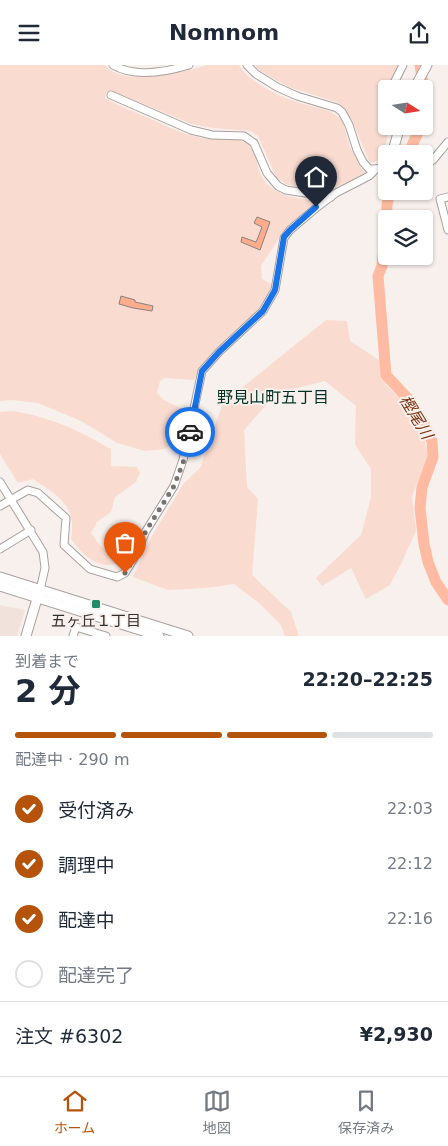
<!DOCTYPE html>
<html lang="ja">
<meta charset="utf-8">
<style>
body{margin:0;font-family:"DejaVu Sans","Noto Sans JP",sans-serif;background:#f2f2f3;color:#1f2937;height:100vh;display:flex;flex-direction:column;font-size:19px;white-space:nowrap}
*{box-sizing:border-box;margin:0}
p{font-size:16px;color:#747a83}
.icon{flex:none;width:28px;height:28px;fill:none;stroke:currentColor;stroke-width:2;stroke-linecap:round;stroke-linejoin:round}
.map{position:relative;height:571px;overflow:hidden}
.panel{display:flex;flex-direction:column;background:#fff;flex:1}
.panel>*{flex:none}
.needle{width:32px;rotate:102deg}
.tools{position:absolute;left:378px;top:15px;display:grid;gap:10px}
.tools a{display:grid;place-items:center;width:55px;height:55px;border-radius:5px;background:#fff;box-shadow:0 1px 4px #0004;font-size:25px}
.pin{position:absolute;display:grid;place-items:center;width:42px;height:42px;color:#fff;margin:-51px -21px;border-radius:50% 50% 50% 0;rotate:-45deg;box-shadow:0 0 5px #0007}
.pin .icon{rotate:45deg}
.courier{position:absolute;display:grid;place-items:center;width:50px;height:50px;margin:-25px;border:4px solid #1a73e8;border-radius:50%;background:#fff;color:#222;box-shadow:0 1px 6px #0007}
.summary em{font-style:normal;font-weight:700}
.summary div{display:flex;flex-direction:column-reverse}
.summary{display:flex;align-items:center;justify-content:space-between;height:85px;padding:0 15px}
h1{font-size:32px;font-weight:700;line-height:38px}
.bar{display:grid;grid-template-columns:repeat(4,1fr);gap:8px 5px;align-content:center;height:60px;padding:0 15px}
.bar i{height:6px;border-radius:4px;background:#e0e1e3}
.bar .on{background:#b45309}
.bar p{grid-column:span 4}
.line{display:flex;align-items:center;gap:12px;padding:0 15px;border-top:1px solid #e0e1e3}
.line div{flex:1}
ol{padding:0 15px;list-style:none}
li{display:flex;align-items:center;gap:15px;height:55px}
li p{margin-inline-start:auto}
li .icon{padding:5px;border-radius:50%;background:#b45309;color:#fff;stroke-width:4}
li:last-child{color:#747a83}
li i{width:28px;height:28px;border:2px solid #e0e1e3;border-radius:50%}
header{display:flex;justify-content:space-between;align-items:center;height:65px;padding:0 15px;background:#fff;font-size:22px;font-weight:700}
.tabs{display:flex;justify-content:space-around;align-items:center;height:70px;border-top:1px solid #e0e1e3;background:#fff;font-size:14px;color:#747a83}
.tabs a{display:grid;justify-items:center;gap:2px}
.tabs .on{color:#b45309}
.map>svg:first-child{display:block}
.built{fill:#f2e2dc}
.green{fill:#fadbd0}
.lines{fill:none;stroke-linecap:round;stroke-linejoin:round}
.river{stroke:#ffbba2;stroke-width:11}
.building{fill:#ffac8c;stroke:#88817e}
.minor-casing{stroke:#a8a19e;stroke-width:9}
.tertiary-casing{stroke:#a8a19e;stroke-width:11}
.minor{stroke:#fff;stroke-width:7}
.tertiary{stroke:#fff;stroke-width:9}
.done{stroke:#777371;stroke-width:5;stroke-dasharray:0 9}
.route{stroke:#1a73e8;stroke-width:6}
.poi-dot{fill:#1f8b69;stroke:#f8f0ed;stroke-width:2}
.labels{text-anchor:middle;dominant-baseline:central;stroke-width:4;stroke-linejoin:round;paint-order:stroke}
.poi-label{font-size:15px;fill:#322f2e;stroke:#f8f0ed}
.neighbourhood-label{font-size:16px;fill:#003323;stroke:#f8f0ed}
.water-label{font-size:16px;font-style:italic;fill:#7b3213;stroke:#f8f0ed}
</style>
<header><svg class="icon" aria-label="menu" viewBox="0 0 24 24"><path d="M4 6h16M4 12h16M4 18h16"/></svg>Nomnom<svg class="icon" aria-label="share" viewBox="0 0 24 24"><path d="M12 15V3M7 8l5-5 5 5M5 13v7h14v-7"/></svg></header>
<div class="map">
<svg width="448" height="571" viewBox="0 0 448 571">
<rect width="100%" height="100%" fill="#f8f0ed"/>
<polygon class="built" points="0,540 25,545 17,571 0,571"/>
<g class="green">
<path d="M 0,0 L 105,0 C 121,21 170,9 193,4 C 198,3 203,0 208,0 C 218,0 229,0 239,0 C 248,17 282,33 300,38 C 312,42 327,43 337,51 C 347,59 345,71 350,82 C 355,92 359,101 366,109 L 333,123 L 306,124 L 286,119 L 276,112 L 258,71 L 250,66 L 213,63 L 192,59 L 112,26 L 106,27 L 105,33 C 120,42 135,47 151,54 C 166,61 180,68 197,72 C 210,76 237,72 246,78 C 257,85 256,98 260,108 C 270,131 297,134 320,136 L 286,163 L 261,201 L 262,214 L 273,220 L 260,245 L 217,284 L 199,305 L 194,315 L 165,313 L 160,316 L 157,328 L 164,335 L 188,347 L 186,367 L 165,384 L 145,386 L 117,378 L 81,356 L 38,338 L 12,335 L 0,336 Z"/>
<polygon points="255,0 403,0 395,24 386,24 386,61 390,61 382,94 370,98 352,55 339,38 289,22 260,6"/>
<polygon points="326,255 347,256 350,276 379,295 386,320 408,341 423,368 428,391 412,431 416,466 401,499 390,520 366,534 351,503 322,521 316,513 361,470 371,432 371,404 355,380 356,341 325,316 277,328 244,365 247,422 258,434 252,510 291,547 299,571 285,571 281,560 259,538 234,519 206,523 168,525 133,512 152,471 184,418 200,403 223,338"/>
<path d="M 12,346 C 51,352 78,365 111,384 L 111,401 L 137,402 L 140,408 L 136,417 L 115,432 L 111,447 L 97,457 L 91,468 C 101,482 105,489 122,492 L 123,496 C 102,508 83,491 71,474 C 77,440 58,431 33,414 L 18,418 L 0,389 L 0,347 Z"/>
</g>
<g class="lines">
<g class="river">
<polyline points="420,0 425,33 424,52"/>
<polyline points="408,89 421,61"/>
<polyline points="386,164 387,140 390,126"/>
<polyline points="386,167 382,201 378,211 386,310 410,336 424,358 432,376 433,392 422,422 420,443 424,479 428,497 436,517 448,535"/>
</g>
</g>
<g class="building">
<polygon points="257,152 270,157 260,185 241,177 242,172 256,177 257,175 262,162 254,158"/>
<polygon points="121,231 135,235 135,237 153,241 152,246 133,243 119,239"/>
</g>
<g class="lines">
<g class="minor-casing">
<g id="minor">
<path d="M 113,0 C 135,13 166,7 189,0"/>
<polyline points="247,0 256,9 277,22 297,31 337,43 342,47 349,60 357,85 363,97 369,104 376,104 386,101"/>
<polyline points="391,24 403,0"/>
<polyline points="111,30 191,65 212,70 244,71 254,78 267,108 278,121 286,125 331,132"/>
<polyline points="424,101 433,95 448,77"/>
<polyline points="448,132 440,134 448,165"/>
<polyline points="0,417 43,487 45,503 40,525"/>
<polyline points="0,441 28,425 38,428 66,453 64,480 90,504 117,512 125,508 133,495 146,466 174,421 183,395 202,306 219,287 263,246 275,225 284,173 290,165 316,143 336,128 369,111 376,104"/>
<polyline points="0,484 31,465"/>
<polyline points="73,571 76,562 106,571"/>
</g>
</g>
<g class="tertiary-casing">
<g id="tertiary">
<polyline points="414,24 427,0"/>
<polyline points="392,89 400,61"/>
<polyline points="0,512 188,571"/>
<polyline points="0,521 159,571"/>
<polyline points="26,571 39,527"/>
</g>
</g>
<use href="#minor" class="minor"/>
<use href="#tertiary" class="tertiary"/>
</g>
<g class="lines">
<polyline class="done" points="125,508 133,495 146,466 174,421 184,395 190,367"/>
<polyline class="route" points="190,367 202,306 219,287 263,246 275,225 284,172 290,165 316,142"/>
</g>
<rect class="poi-dot" x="91" y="534" width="10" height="10" rx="2.5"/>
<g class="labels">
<g class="poi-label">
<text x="96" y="556">五ヶ丘１丁目</text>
</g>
<g class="neighbourhood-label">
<text x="273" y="332">野見山町五丁目</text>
</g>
<g class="water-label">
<text transform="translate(416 352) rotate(59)">樫尾川</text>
</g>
</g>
</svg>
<div class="tools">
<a><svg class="needle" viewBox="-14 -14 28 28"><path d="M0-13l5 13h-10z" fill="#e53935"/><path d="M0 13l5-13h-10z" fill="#747a83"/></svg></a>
<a><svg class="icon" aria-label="locate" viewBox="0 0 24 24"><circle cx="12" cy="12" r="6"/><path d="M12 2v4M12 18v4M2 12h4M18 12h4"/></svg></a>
<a><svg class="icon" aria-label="layers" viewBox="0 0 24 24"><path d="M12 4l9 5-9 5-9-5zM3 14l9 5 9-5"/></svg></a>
</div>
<div class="pin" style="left:125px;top:508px;background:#ea580c"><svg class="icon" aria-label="bag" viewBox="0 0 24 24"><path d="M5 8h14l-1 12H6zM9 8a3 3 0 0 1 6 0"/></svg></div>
<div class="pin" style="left:316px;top:142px;background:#1f2937"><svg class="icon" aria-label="home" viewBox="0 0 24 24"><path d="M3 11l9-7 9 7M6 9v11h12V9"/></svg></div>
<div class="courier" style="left:190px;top:367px"><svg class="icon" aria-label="car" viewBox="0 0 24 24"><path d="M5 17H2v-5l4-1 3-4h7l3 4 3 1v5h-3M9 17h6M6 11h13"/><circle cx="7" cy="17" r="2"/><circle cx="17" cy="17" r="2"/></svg></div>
</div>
<section class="panel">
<div class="summary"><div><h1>2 分</h1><p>到着まで</p></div><em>22:20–22:25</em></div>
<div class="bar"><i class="on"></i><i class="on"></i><i class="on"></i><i></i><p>配達中 · 290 m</p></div>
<ol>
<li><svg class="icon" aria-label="check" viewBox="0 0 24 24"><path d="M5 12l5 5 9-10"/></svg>受付済み<p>22:03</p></li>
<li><svg class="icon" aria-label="check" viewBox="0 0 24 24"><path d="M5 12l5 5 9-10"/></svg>調理中<p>22:12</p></li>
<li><svg class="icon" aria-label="check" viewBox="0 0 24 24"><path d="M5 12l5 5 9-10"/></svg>配達中<p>22:16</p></li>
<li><i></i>配達完了</li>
</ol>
<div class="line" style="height:65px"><div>注文 #6302</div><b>¥2,930</b></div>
</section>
<nav class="tabs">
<a class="on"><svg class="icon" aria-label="home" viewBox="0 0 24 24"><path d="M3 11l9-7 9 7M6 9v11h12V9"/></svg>ホーム</a>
<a><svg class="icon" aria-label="map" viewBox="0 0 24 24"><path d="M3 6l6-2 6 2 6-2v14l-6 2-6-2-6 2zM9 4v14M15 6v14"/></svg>地図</a>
<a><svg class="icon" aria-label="saved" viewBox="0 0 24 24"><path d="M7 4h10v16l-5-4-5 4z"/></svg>保存済み</a>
</nav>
